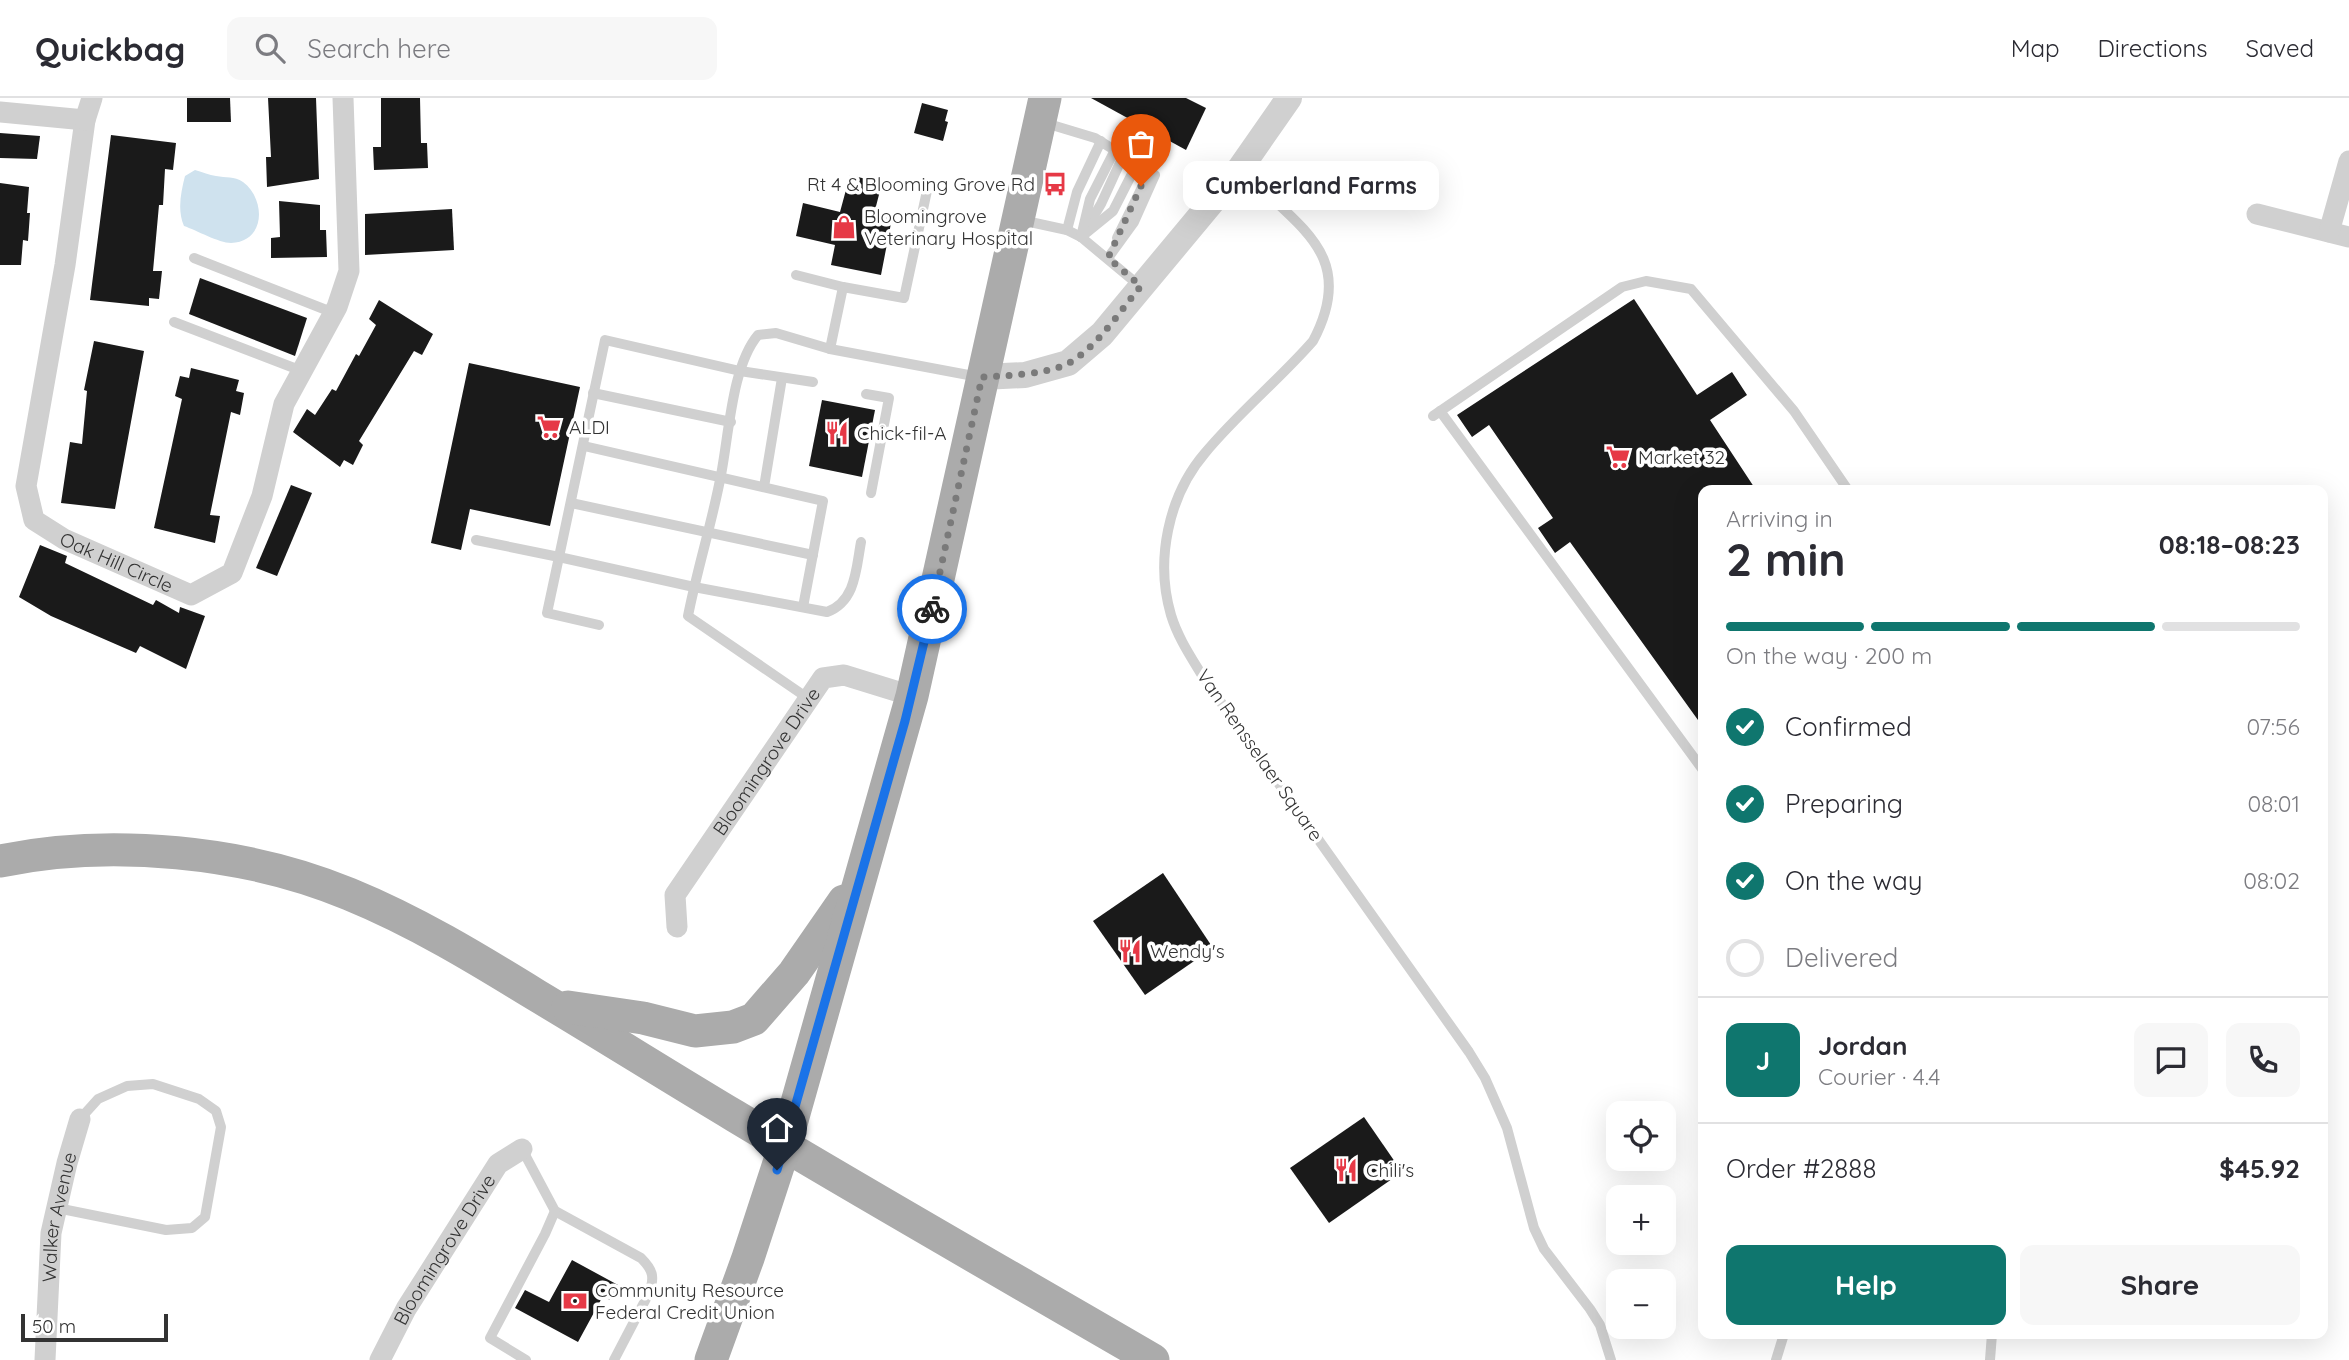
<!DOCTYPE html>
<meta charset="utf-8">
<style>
body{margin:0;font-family:Quicksand,sans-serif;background:#f7f7f7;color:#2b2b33;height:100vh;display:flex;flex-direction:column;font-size:26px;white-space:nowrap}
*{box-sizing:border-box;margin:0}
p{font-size:23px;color:#7c7c81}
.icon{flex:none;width:38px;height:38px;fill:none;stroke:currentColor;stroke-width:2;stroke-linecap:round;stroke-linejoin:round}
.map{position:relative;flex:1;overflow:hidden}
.side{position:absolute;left:1698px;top:387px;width:630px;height:854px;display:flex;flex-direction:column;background:#fff;border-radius:14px;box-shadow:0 7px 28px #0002}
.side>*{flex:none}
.buttons{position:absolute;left:1606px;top:1003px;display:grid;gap:14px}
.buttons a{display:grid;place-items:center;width:70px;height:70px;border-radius:14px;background:#fff;box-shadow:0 7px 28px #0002;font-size:35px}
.scale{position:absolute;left:21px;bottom:18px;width:147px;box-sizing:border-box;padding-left:7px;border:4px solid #333;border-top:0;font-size:19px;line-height:24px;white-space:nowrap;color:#333;-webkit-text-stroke:5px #fff;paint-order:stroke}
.pin{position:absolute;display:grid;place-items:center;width:60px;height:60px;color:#fff;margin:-72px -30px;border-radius:50% 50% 50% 0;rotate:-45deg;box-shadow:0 0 7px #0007}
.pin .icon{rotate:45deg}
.courier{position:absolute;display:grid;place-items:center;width:70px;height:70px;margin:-35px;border:5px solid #1a73e8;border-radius:50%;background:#fff;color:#222;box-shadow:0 2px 9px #0007}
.bubble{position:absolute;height:49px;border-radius:14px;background:#fff;box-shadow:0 7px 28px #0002;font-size:23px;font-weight:700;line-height:49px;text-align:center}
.headline em{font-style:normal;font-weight:700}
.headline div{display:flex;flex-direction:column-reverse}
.headline{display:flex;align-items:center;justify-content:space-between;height:119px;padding:0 28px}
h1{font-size:46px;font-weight:700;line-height:52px}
.bar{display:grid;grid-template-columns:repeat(4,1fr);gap:10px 7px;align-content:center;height:84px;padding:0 28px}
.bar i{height:9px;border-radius:5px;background:#e1e1e2}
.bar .on{background:#0f766e}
.bar p{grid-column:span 4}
.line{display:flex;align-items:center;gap:18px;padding:0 28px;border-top:2px solid #e1e1e2}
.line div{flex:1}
.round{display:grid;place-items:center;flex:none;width:74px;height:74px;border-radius:14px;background:#f7f7f7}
ol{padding:0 28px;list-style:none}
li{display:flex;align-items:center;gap:21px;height:77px}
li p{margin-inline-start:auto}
li .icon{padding:7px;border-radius:50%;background:#0f766e;color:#fff;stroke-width:4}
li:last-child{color:#7c7c81}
li i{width:38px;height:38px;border:4px solid #e1e1e2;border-radius:50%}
.button{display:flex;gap:14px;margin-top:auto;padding:14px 28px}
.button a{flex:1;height:80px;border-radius:14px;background:#0f766e;color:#fff;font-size:28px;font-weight:700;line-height:80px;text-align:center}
.button a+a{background:#f7f7f7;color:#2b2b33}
header{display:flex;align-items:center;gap:42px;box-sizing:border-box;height:98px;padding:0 35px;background:#fff;border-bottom:2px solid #e1e1e2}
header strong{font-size:33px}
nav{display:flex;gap:38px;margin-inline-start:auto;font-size:24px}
.search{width:490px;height:63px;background:#f7f7f7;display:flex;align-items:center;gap:18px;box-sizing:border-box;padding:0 24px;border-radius:14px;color:#7c7c81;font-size:26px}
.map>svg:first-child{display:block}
.water{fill:#cfe2ee}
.building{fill:#1a1a1a}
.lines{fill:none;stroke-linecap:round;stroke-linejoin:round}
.service{stroke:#d0d0d0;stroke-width:10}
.minor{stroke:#d0d0d0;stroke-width:21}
.tertiary{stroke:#d0d0d0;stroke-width:26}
.primary{stroke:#ababab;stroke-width:33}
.done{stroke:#7a7a7a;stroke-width:7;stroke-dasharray:0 12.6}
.route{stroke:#1a73e8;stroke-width:9}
.labels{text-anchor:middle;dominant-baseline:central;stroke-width:7;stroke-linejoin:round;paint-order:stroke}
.poi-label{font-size:19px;fill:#333;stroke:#fff;text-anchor:start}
.street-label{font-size:19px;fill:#333;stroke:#fff}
</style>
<header>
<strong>Quickbag</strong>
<div class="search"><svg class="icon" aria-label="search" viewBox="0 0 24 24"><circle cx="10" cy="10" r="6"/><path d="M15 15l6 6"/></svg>Search here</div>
<nav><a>Map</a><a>Directions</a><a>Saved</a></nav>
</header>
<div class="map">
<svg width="2349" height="1262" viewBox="0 0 2349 1262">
<rect width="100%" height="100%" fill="#fff"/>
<path class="water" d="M 195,72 C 203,74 209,77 216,78 C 226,80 234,78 243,84 C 266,101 266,144 231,145 C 219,145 196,132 184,128 C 177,112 181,94 185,78 Z"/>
<g class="building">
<polygon points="187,0 230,0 231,24 187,24"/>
<polygon points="268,0 316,0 319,81 267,89 266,59 271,59"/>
<polygon points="381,0 420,0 421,45 427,45 428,70 374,72 373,49 381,49"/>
<polygon points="1091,0 1186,0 1206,10 1186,52"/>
<polygon points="922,5 948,12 945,23 948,24 943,43 914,35"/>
<polygon points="0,35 40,38 37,61 0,60"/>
<polygon points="111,37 176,45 173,72 165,71 163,107 159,107 153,173 162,173 159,201 149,200 149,208 90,202"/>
<polygon points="850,77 882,85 874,116 892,120 881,177 831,167 835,147 796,138 803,105 840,114"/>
<polygon points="0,85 29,89 27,115 30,115 28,143 23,142 21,167 0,167"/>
<polygon points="279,103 320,107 320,132 326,132 327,159 271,160 271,140 280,139"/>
<polygon points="452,111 454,152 365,157 365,116"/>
<polygon points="200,180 307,220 295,258 189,216"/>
<polygon points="1634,201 1697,297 1732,274 1747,297 1710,322 1756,392 1703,392 1703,629 1570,444 1555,455 1538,430 1553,420 1489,327 1472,339 1457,317"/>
<polygon points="379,202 433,236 422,257 414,253 359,343 363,347 353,367 344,362 340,369 293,334 307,311 315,317 332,291 336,293 356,256 359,258 376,227 369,221"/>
<polygon points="94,243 144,253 115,411 61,405 70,344 82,346 87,293 84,292"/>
<polygon points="469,265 580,289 550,428 470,411 461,452 431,445"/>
<polygon points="191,270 239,282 236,293 244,295 240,317 231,314 210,417 220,418 215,445 154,430 182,301 175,298 180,278 189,280"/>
<polygon points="822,302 875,312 862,379 809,368"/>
<polygon points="291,387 312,395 277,478 256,470"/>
<polygon points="40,447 67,458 65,465 153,507 156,502 179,515 180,509 205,518 186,571 140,548 136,555 51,518 19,499"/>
<polygon points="1163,775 1213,850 1145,897 1093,823"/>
<polygon points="1364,1019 1402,1074 1329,1125 1290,1070"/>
<polygon points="572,1162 618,1187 610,1202 603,1198 578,1244 515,1210 525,1192 549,1204"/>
</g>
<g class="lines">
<g class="service">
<polyline points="1042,24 1095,40 1155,77 1134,124 1108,160"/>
<path d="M 1241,70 C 1294,128 1360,154 1313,243 C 1279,282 1238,315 1205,355 C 1168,398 1155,463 1171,517 C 1178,540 1191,559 1203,579 L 1469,954 L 1485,980 L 1507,1030 L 1534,1130 L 1544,1151 L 1590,1211 L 1600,1227 L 1611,1262"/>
<polyline points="1021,122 1067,132 1081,139 1141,189"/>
<polyline points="1086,131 1101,106 1123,58"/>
<polyline points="1067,132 1077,94 1101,43"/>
<polyline points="1081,139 1113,113 1137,66"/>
<polyline points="1081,139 1090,101 1115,52"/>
<polyline points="1117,140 1150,73"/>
<polyline points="194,160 334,215"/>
<polyline points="796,177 843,189"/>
<polyline points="174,224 302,273"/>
<polyline points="830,251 843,189 904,200 928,88"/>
<path d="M 813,284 L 740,273 L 605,242 L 559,459 L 694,489 L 827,514 C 856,503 856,471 861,444"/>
<polyline points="593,295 731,324"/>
<polyline points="866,296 889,300 871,395"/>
<polyline points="1440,313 1703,672"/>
<polyline points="1433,318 1622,189 1646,183 1691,191 1794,313 1848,392"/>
<polyline points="584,348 823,403 803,509"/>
<polyline points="764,389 782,280"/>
<polyline points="571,405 813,457"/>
<polyline points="476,442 559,459 547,515 599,527"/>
<path d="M 809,601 L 688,518 C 697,472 711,428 720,382 C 729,340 731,269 758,237 L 776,235 L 830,251 L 979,279"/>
<path d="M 522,1051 L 555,1113 L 641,1160 C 653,1172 655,1179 649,1195 L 614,1262"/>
<polyline points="57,1110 166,1132 192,1130 205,1119 221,1029 216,1013 199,1001 153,986 127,988 98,1001 80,1021"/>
<polyline points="526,1262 490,1240 545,1136 555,1113"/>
<polyline points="1776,1262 1784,1236"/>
<polyline points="1990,1262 1992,1236"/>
</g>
<g class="minor">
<path id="s1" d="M 0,14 L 85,22 L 65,167 L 26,388 L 34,422 L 64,441 L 191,497 L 232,475 L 262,398 L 284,306 L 337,209 L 349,173 L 343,0"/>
<polyline points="85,22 92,0"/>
<polyline points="2257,116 2349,139"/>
<polyline points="2329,134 2349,63"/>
<path id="s2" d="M 677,829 L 675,797 L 823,580 L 844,577 L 912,598"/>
<path id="s3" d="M 45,1262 L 51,1135 L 67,1065 L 80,1021"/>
<path id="s4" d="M 380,1262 L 406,1211 L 498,1066 L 522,1051"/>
</g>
<polyline class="tertiary" points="982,279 1025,277 1068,265 1102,236 1241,69 1289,0"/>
<g class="primary">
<path d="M 0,763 C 110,740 246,753 349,796 C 415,823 476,860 536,897 C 603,937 668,978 735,1018 C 873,1101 1014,1181 1153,1262"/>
<polyline points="568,909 643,920 695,933 733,929 754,921 794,875 844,803"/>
<polyline points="711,1262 748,1160 785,1047 912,598 1045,0"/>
</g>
</g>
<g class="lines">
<path class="done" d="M 932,511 L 982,279 C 1006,278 1048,276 1069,265 C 1097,249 1120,213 1141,188 L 1108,160 L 1141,88"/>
<polyline class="route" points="777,1072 905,623 932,511"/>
</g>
<defs>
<g id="bus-bare" transform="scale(1.89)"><path d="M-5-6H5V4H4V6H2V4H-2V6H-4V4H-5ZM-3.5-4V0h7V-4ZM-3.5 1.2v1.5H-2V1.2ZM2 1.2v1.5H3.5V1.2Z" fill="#e63946" stroke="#fff" stroke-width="2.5" paint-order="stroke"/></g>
<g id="shop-bare" transform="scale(1.89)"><path d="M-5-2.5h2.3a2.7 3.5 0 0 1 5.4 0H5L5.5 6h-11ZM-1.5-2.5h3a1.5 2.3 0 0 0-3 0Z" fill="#e63946" stroke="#fff" stroke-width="2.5" paint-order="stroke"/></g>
<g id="supermarket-bare" transform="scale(1.89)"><path d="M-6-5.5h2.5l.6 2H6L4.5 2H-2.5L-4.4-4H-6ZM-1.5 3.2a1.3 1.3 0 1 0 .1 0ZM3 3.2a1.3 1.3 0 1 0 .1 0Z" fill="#e63946" stroke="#fff" stroke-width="2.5" paint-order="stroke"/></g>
<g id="restaurant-bare" transform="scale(1.89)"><path d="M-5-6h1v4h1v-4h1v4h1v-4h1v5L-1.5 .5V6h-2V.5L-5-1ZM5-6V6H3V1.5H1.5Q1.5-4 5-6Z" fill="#e63946" stroke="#fff" stroke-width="2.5" paint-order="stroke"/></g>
<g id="bank-bare" transform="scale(1.89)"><path d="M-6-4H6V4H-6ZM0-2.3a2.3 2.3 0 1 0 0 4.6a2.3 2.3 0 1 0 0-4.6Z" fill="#e63946" stroke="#fff" stroke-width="2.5" paint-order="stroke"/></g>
</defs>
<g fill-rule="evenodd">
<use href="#bus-bare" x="1055" y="86"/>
<use href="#shop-bare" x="844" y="129"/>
<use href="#supermarket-bare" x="549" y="329"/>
<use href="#restaurant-bare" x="837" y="335"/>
<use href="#supermarket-bare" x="1618" y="359"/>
<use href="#restaurant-bare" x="1130" y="853"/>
<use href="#restaurant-bare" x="1346" y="1072"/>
<use href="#bank-bare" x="575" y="1203"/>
</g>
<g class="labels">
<g class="poi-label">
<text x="1035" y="86" text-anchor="end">Rt 4 &amp; Blooming Grove Rd</text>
<text x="864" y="118">Bloomingrove<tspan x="864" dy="22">Veterinary Hospital</tspan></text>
<text x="569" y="329">ALDI</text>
<text x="857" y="335">Chick-fil-A</text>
<text x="1638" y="359">Market 32</text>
<text x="1150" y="853">Wendy's</text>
<text x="1366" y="1072">Chili's</text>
<text x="595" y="1192">Community Resource<tspan x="595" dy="22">Federal Credit Union</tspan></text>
</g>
<g class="street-label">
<text stroke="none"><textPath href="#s1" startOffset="584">Oak Hill Circle</textPath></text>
<text transform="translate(1260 657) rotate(55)">Van Rensselaer Square</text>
<text stroke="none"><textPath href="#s2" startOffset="194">Bloomingrove Drive</textPath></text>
<text stroke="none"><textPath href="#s3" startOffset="144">Walker Avenue</textPath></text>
<text stroke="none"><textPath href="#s4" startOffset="128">Bloomingrove Drive</textPath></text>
</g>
</g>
</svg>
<div class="buttons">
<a><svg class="icon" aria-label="locate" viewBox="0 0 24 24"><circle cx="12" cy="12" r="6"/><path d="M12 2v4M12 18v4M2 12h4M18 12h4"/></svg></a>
<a>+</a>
<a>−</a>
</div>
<div class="scale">50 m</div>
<div class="pin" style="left:1141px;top:88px;background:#ea580c"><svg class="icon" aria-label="bag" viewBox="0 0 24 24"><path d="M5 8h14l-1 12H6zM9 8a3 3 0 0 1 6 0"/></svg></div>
<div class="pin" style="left:777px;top:1072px;background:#1f2937"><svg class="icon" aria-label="home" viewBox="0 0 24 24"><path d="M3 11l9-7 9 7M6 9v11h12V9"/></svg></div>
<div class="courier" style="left:932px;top:511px"><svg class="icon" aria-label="bike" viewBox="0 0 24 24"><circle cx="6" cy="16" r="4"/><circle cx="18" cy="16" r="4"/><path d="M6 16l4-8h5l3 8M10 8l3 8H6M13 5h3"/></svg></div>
<div class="bubble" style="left:1183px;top:63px;width:256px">Cumberland Farms</div>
<section class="side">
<div class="headline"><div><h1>2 min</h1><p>Arriving in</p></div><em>08:18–08:23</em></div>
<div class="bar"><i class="on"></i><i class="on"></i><i class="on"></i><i></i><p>On the way · 200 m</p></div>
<ol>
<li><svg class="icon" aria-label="check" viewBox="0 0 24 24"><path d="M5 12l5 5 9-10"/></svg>Confirmed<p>07:56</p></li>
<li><svg class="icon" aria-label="check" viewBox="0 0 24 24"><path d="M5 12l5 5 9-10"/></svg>Preparing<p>08:01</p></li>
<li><svg class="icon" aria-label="check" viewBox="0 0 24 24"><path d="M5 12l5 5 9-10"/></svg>On the way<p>08:02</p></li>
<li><i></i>Delivered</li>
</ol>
<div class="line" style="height:126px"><b class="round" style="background:#0f766e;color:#fff">J</b><div><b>Jordan</b><p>Courier · 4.4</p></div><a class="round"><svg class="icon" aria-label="chat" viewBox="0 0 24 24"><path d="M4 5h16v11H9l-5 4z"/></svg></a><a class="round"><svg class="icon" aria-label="phone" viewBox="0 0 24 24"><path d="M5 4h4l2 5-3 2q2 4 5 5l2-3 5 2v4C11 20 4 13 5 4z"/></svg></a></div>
<div class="line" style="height:91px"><div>Order #2888</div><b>$45.92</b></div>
<div class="button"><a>Help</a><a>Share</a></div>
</section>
</div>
